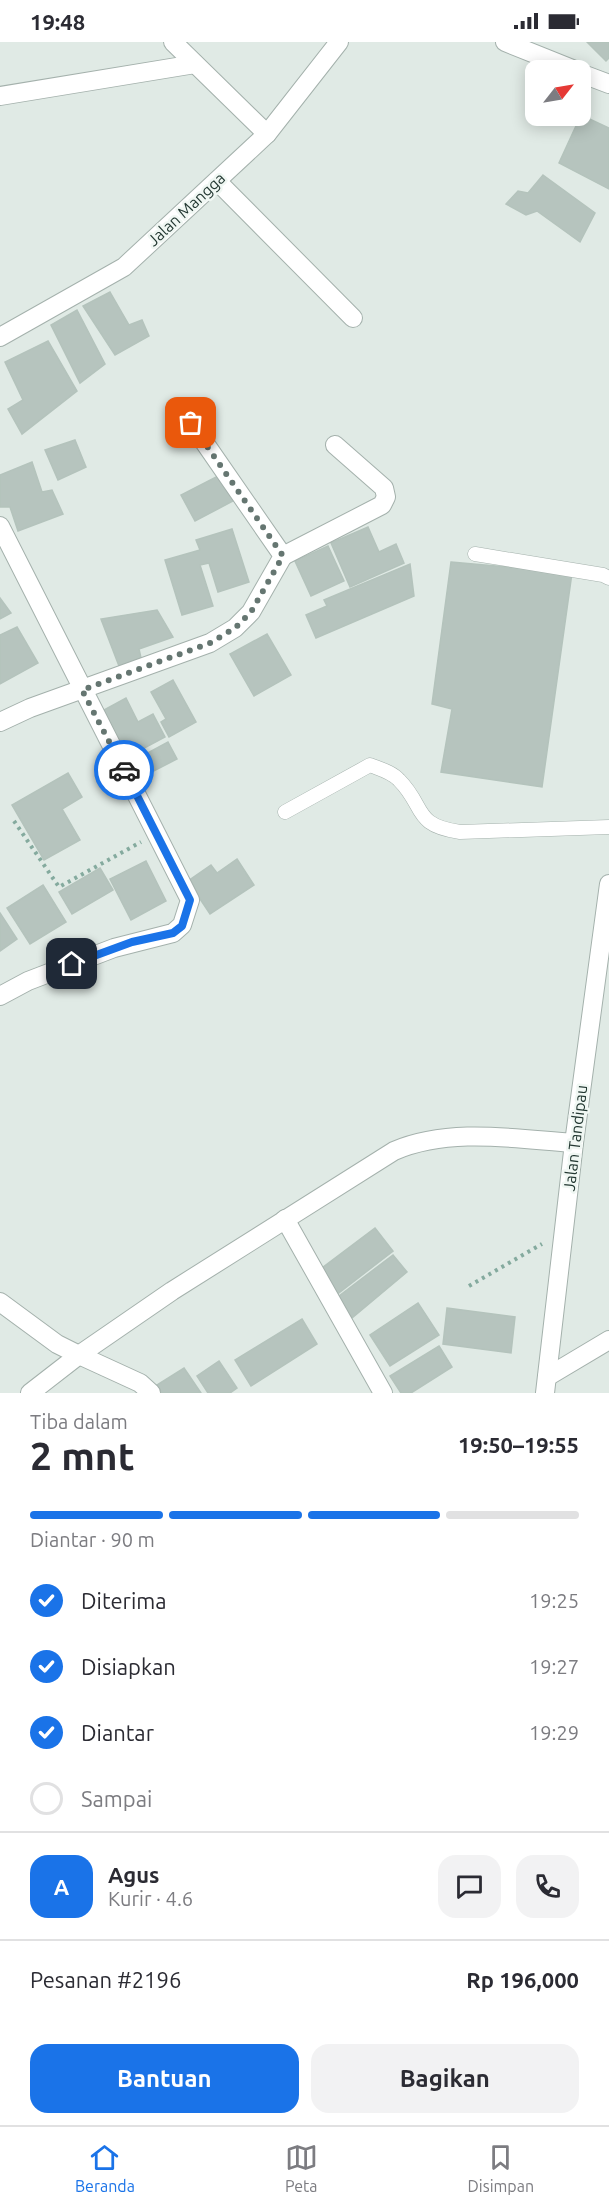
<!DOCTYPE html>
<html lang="id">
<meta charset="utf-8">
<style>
body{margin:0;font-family:Ubuntu,sans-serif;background:#f2f2f3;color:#2b2b33;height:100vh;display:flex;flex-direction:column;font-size:22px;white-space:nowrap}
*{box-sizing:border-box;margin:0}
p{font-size:20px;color:#7c7c81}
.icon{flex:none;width:33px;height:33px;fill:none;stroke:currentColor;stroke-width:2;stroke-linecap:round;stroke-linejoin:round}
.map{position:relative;height:1351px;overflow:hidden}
.drawer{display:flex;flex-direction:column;background:#fff;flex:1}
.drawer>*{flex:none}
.needle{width:39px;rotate:59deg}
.fabs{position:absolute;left:525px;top:18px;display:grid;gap:12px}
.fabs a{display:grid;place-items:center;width:66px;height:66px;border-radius:12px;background:#fff;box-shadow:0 3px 15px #0003;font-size:30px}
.pin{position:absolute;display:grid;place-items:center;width:51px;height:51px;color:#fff;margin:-26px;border-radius:12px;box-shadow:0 3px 9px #0006}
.courier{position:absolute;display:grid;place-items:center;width:60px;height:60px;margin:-30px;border:4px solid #1a73e8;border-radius:50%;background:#fff;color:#222;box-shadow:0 2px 8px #0007}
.headline em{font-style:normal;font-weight:700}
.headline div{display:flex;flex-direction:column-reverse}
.headline{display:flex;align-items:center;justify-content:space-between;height:102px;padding:0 30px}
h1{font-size:39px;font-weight:700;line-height:45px}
.bar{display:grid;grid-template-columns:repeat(4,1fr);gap:9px 6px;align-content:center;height:72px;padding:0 30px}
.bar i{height:8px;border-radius:4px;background:#e1e1e2}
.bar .on{background:#1a73e8}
.bar p{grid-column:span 4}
.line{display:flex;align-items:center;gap:15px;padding:0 30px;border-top:2px solid #e1e1e2}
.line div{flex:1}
.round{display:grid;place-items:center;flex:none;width:63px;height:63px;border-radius:18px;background:#f2f2f3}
ol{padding:0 30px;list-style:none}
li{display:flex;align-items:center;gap:18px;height:66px}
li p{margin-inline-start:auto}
li .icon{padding:6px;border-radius:50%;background:#1a73e8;color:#fff;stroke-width:4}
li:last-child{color:#7c7c81}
li i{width:33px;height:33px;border:3px solid #e1e1e2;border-radius:50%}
.action{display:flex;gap:12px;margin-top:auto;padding:12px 30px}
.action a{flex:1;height:69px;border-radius:18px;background:#1a73e8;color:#fff;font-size:24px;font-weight:700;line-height:69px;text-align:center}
.action a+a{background:#f2f2f3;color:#2b2b33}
.status{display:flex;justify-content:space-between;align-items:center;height:42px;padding:0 30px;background:#fff;direction:ltr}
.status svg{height:16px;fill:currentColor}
.menu{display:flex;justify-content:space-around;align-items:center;height:84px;border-top:2px solid #e1e1e2;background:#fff;font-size:16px;color:#7c7c81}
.menu a{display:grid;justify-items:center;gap:3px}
.menu .on{color:#1a73e8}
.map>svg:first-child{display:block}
.building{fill:#b6c4be;stroke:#b4c3bc;stroke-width:1.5}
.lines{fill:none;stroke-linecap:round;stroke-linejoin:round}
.service-casing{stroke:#a4b1ac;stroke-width:15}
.minor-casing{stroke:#a4b1ac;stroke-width:20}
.tertiary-casing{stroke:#a4b1ac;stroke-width:20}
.path{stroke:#84aa9e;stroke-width:4;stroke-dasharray:3 4.5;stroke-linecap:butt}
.service{stroke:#fff;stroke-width:14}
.minor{stroke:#fff;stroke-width:18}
.tertiary{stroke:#fff;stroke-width:18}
.done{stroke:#657671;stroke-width:6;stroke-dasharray:0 10.8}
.route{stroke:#1a73e8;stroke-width:8}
.labels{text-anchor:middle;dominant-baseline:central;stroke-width:5;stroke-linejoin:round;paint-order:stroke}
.street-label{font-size:16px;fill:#233832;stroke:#f0f7f3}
</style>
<div class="status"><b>19:48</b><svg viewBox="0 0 49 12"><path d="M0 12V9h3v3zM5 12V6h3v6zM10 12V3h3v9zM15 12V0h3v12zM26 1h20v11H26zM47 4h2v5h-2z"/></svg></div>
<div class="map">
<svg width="609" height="1351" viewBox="0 0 609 1351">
<rect width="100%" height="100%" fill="#e0eae5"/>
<g class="building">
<polygon points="587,0 609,0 609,16 606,19"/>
<polygon points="581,73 609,86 609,147 559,121"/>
<polygon points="543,133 595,171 580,200 537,169 526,173 506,162 518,149 528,151"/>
<polygon points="110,250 129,283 142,278 149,294 115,313 83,264"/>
<polygon points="77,268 105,322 80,341 51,283"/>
<polygon points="48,299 77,349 22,392 8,367 23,358 5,320"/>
<polygon points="75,398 86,425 58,438 45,408"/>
<polygon points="32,420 42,450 52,448 63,472 18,489 10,465 0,465 0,433"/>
<polygon points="220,433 233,459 195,479 181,453"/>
<polygon points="368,485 379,510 396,502 404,521 350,545 331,501"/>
<polygon points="232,487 249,540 218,550 209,521 200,523 213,564 182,573 165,518 200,508 196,498"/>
<polygon points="328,504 344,539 311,554 295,519"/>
<polygon points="451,520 572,531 542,745 441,730 452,667 432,662"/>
<polygon points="410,522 414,554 316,596 306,573 327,564 324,558"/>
<polygon points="0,556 11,571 0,577"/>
<polygon points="157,568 173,595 139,607 141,616 119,624 101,577"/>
<polygon points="17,585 38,621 0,642 0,593"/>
<polygon points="267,592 291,633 254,654 230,612"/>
<polygon points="173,638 196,680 169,695 161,680 166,677 151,650"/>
<polygon points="126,656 138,680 153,672 165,695 122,718 102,669"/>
<polygon points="168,700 177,717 136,738 127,722"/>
<polygon points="68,731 82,755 62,767 80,798 44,818 12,763"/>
<polygon points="237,817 254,843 210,872 188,839 211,823 217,831"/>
<polygon points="146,819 166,859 131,878 110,837"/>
<polygon points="100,826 113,848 72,872 59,850"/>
<polygon points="43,843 66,880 30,902 7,866"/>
<polygon points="0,871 17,897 0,909"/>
<polygon points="375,1186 393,1209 335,1254 318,1229"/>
<polygon points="393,1213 407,1230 352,1276 335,1257"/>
<polygon points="418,1261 439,1293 390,1324 370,1293"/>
<polygon points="447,1266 515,1275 511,1311 443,1302"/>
<polygon points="302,1277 317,1302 251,1344 235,1318"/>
<polygon points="439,1304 452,1325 411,1351 401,1351 390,1334"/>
<polygon points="219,1319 237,1346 230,1351 208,1351 197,1334"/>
<polygon points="184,1326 201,1351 162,1351 157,1343"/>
</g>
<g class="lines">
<g class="service-casing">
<g id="service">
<polyline points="475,512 603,533 609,536"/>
<path d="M 285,770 L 370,723 C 380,727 392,730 399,738 C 426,765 412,783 460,790 L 609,785"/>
</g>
</g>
<g class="minor-casing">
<g id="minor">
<polyline points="173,0 267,92"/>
<polyline points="0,54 195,22"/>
<polyline points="217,139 353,276"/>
<polyline points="0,484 190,858 182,883 173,891 114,906 28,939 0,954"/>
<polyline points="283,514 382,463 386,455 384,446 335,403"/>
<polyline points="0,680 30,666 210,601 235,586 251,570 283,514 191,381"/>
<polyline points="285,1177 383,1351"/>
<polyline points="0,1260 57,1302 79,1313"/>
<polyline points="547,1335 609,1298"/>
<path d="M 30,1351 L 79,1313 L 172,1249 L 394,1109 C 450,1085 516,1097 574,1101"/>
</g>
</g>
<g class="tertiary-casing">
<g id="tertiary">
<polyline points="505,0 575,28"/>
<polyline points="580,31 609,42"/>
<polyline points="0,295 124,225 267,92 339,0"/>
<polyline points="79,1313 140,1341 151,1351"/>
<polyline points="545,1351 574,1101 609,842"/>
</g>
</g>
<g class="path">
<polyline points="14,779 59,845 141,800"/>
<polyline points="469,1244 542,1202"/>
</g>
<use href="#service" class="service"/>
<use href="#minor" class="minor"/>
<use href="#tertiary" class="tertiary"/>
</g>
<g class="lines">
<polyline class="done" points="124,728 82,648 210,601 235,586 251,570 283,514 191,381"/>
<polyline class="route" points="72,922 132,900 173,891 182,884 190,858 124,728"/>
</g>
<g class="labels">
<g class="street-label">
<text transform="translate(186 167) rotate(-43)">Jalan Mangga</text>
<text transform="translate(575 1096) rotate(-83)">Jalan Tandipau</text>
</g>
</g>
</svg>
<div class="fabs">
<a><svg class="needle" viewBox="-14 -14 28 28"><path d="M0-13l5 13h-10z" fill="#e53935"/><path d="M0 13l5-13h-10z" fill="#7c7c81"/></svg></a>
</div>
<div class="pin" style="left:191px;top:381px;background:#ea580c"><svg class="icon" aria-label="bag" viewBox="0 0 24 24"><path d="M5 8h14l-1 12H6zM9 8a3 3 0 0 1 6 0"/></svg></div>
<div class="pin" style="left:72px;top:922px;background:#1f2937"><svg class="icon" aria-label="home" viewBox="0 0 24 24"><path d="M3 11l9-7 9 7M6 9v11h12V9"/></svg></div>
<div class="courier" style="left:124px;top:728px"><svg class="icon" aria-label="car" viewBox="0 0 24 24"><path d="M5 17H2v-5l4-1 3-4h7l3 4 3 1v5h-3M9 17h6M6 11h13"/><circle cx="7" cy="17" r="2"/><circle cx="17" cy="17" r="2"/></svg></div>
</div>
<section class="drawer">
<div class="headline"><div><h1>2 mnt</h1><p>Tiba dalam</p></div><em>19:50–19:55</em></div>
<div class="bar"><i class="on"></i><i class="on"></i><i class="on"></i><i></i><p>Diantar · 90 m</p></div>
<ol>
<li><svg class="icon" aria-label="check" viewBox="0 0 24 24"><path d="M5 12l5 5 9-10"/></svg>Diterima<p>19:25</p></li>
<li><svg class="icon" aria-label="check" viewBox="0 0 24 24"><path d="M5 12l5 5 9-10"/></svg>Disiapkan<p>19:27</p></li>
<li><svg class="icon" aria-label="check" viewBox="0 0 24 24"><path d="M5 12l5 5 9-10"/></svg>Diantar<p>19:29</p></li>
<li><i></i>Sampai</li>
</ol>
<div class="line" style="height:108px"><b class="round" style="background:#1a73e8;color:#fff">A</b><div><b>Agus</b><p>Kurir · 4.6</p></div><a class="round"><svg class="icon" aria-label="chat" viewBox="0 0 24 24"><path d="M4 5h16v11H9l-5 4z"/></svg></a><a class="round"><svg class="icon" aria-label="phone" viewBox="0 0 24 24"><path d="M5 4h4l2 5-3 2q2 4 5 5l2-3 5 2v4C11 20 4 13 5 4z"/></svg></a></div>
<div class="line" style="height:78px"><div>Pesanan #2196</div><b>Rp 196,000</b></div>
<div class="action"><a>Bantuan</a><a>Bagikan</a></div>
</section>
<nav class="menu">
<a class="on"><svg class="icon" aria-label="home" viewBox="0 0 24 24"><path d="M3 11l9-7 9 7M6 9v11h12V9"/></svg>Beranda</a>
<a><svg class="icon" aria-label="map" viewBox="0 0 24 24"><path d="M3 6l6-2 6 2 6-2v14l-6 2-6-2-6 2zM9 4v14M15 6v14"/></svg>Peta</a>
<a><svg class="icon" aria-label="saved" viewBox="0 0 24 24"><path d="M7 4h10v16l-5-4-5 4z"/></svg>Disimpan</a>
</nav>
